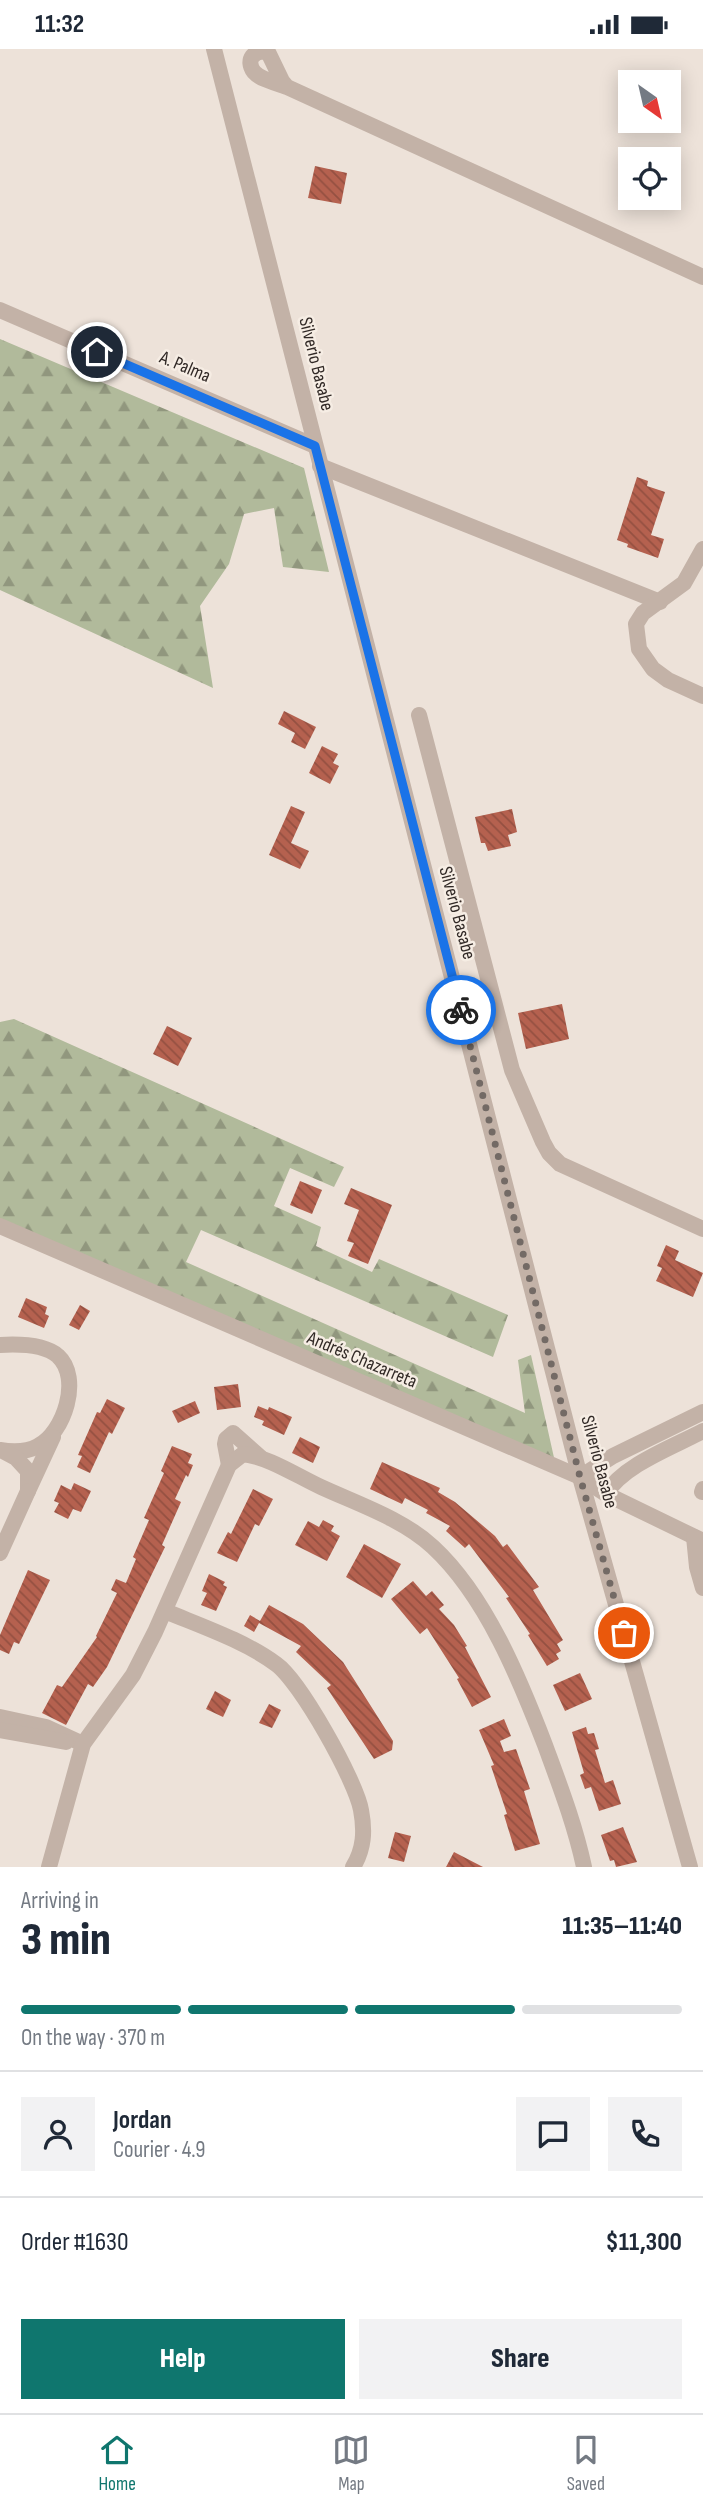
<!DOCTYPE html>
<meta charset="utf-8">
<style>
body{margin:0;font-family:"Sofia Sans Condensed",sans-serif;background:#f2f2f3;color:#1f2937;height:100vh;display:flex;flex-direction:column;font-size:26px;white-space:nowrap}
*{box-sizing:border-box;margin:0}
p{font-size:23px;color:#747a83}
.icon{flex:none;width:38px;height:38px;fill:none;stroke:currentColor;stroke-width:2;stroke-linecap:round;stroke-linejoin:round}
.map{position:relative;height:1818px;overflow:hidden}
.details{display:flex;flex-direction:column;background:#fff;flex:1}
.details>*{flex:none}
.needle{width:46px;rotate:146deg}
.tools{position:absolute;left:618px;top:21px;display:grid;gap:14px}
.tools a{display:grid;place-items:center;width:63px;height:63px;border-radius:0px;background:#fff;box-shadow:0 4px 18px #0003;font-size:35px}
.pin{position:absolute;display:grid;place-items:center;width:60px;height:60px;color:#fff;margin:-30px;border:4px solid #fff;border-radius:50%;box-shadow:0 2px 7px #0007}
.courier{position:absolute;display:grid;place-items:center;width:70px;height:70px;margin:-35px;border:5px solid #1a73e8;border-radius:50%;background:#fff;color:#222;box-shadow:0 2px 9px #0007}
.head em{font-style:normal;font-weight:800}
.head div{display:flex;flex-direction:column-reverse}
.head{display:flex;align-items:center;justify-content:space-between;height:119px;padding:0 21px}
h1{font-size:46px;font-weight:800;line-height:52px}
.bar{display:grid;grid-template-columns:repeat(4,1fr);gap:10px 7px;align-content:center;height:84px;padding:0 21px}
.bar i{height:9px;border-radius:5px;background:#e0e1e3}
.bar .active{background:#0f766e}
.bar p{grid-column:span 4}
.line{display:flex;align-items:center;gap:18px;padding:0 21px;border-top:2px solid #e0e1e3}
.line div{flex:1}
.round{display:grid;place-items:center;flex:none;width:74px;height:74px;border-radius:0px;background:#f2f2f3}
.cta{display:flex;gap:14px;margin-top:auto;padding:14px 21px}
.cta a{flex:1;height:80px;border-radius:0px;background:#0f766e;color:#fff;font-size:28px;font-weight:800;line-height:80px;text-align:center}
.cta a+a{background:#f2f2f3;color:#1f2937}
.status{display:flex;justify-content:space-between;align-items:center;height:49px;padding:0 35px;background:#fff;direction:ltr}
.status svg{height:19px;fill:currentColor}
.dock{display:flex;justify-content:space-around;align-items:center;height:98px;border-top:2px solid #e0e1e3;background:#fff;font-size:19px;color:#747a83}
.dock a{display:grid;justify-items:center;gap:4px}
.dock .active{color:#0f766e}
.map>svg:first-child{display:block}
.forest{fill:url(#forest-firs)}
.building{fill:url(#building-back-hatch)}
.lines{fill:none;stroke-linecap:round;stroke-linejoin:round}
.street{stroke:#c3b2a7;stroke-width:16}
.done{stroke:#736a65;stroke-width:7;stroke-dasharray:0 12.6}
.route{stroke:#1a73e8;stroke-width:9}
.labels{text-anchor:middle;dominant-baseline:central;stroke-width:5;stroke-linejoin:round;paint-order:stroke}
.street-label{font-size:19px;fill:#312926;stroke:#f6ede4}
</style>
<div class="status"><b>11:32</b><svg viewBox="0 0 49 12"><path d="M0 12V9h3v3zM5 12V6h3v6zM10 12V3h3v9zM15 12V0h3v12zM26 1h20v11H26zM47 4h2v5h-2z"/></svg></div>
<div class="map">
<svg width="703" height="1818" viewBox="0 0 703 1818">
<defs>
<pattern id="forest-firs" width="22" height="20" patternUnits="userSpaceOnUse" patternTransform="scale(1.75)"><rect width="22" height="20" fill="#b1ba9b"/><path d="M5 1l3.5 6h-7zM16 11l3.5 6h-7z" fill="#91977e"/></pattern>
<pattern id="building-back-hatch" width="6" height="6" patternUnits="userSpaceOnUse" patternTransform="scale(1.75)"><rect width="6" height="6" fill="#b5614f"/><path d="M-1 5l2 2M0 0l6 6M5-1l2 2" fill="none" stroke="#945041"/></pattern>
</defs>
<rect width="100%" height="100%" fill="#ede2d9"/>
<g class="forest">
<polygon points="0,290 304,419 329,523 283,518 274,459 244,465 229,515 200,557 213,639 0,541"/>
<polygon points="14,970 344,1118 334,1138 290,1119 274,1157 321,1178 316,1197 372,1223 379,1210 508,1266 493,1308 201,1181 186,1213 525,1364 518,1311 531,1306 557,1422 0,1177 0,973"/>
</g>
<g class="building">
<polygon points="315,117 347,124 341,155 308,149"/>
<polygon points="637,428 648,432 647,437 665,443 651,486 664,490 658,509 627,498 628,495 617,491"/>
<polygon points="284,662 316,678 305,700 291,693 295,684 278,675"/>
<polygon points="322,697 338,705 333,714 339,717 330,735 309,724"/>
<polygon points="291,757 305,763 291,794 309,802 300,820 269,806"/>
<polygon points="512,760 517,783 508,786 511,797 488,802 485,794 481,794 475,768"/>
<polygon points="562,955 569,990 526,1000 518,964"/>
<polygon points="167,977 192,989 178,1017 153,1005"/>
<polygon points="300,1132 322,1141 312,1165 290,1156"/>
<polygon points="351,1139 392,1156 368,1215 348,1207 354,1194 347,1192 359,1161 344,1155"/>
<polygon points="666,1196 679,1202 675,1211 703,1224 693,1248 656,1232 662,1219 657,1217"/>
<polygon points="26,1249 47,1258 45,1265 49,1267 44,1279 18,1268"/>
<polygon points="80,1256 90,1262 79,1281 69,1276"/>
<polygon points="238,1335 241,1358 217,1361 214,1338"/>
<polygon points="107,1350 125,1359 112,1385 109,1383 90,1424 77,1418 82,1407 78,1406 97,1363 100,1364"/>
<polygon points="195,1352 200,1364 178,1374 172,1362"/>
<polygon points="258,1357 268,1361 269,1358 292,1368 284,1386 262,1376 264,1372 254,1368"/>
<polygon points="300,1388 320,1398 313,1414 292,1404"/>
<polygon points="172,1397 192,1405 188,1414 193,1416 188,1428 186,1426 175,1450 181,1453 162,1496 165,1498 107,1618 93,1638 88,1635 66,1676 42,1664 57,1636 62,1638 97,1588 96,1587 117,1544 111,1541 116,1530 126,1534 136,1510 133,1508 149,1471 144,1469 164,1424 161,1422"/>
<polygon points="382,1413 440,1439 438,1443 455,1453 495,1487 503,1498 507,1495 539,1538 533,1541 563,1591 557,1595 561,1602 556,1605 559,1610 547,1617 528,1586 530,1585 506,1549 509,1548 469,1495 465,1499 446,1482 450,1477 426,1464 428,1461 405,1449 402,1455 370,1440"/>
<polygon points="74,1434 91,1442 81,1463 73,1460 68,1470 54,1463 59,1454 54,1452 61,1436 71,1441"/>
<polygon points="253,1440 273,1450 259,1477 255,1475 237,1513 217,1504 228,1483 231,1485"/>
<polygon points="323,1471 334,1477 331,1482 340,1487 327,1512 295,1496 308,1472 319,1478"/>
<polygon points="364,1495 401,1515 382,1549 346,1528"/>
<polygon points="28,1521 50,1531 19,1595 14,1593 9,1605 0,1601 0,1586"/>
<polygon points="209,1525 225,1533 223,1536 227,1538 216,1562 201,1556 207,1544 202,1542"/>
<polygon points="413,1532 426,1547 432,1542 444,1556 439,1560 454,1576 467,1597 465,1598 491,1648 472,1658 457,1630 459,1629 427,1579 420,1585 391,1550"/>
<polygon points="269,1556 303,1575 343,1613 393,1692 392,1701 374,1710 327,1639 331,1636 296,1603 301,1597 259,1574 254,1583 244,1577 250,1566 260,1572"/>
<polygon points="580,1624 592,1650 565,1662 553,1636"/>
<polygon points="215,1642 231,1651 223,1668 206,1660"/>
<polygon points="269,1655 281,1661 272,1679 259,1674"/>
<polygon points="504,1670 511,1687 500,1692 504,1703 516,1700 530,1740 524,1742 540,1795 515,1802 504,1766 507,1765 491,1717 494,1716 479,1681"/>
<polygon points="586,1678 588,1685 594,1684 599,1700 595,1701 605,1734 613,1731 621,1755 599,1762 591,1738 585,1740 580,1726 584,1724 572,1683"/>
<polygon points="623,1778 637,1813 616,1818 614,1811 610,1812 601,1786"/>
<polygon points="395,1783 411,1787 404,1813 388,1809"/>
<polygon points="454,1803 483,1818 446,1818"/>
</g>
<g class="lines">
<g class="street">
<polyline points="214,0 580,1428 690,1818"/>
<path d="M 287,38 L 282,32 L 268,3 C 254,0 245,11 254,23 C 261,31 277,34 287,38 L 703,228"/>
<polyline points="0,261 315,397"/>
<polyline points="320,417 660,553"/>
<polyline points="703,500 684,534 643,564 636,575 639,600 653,620 668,631 703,647"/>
<polyline points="419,666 512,1021 543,1093 549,1104 560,1115 703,1180"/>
<polyline points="0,1177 580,1428 606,1445 703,1492"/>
<path d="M 0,1296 C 17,1295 44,1295 58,1307 C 82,1329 64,1384 38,1397 C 27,1403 12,1403 0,1401"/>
<polyline points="3,1402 16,1409 28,1422 28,1442 53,1388"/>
<polyline points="229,1416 225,1395 226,1390 233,1384 260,1408"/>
<polyline points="580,1428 613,1407 703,1363"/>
<polyline points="702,1443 703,1440"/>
<path d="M 606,1445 C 623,1416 673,1398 703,1382"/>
<polyline points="694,1488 697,1518 703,1539"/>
<polyline points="0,1504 28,1442"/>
<path d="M 165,1562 C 201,1577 245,1592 276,1615 C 300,1632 356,1732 361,1761 C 365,1782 364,1800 353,1818"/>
<polyline points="0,1668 46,1678 83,1695"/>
<polyline points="0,1681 66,1693"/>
<path d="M 49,1818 L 83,1695 L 133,1626 L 155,1583 L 229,1416 L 243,1405 C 269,1408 297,1427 321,1438 C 358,1455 403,1470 433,1498 C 486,1547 520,1631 545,1696 C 560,1737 575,1776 584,1818"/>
</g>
</g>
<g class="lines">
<polyline class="done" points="461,961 580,1428 624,1584"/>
<polyline class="route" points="97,303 315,397 461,961"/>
</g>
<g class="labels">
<g class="street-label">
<text transform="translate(316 315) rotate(76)">Silverio Basabe</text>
<text transform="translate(185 318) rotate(23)">A. Palma</text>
<text transform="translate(457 864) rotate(75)">Silverio Basabe</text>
<text transform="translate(362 1311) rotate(23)">Andrés Chazarreta</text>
<text transform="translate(599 1413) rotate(75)">Silverio Basabe</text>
</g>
</g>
</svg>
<div class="tools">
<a><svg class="needle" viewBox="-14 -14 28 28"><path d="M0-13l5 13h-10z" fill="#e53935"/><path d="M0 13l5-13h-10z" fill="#747a83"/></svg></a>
<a><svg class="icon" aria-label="locate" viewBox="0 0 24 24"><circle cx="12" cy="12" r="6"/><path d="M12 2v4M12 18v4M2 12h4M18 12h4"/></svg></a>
</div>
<div class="pin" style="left:624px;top:1584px;background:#ea580c"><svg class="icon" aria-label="bag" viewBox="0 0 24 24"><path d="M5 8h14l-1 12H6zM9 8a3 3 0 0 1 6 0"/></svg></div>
<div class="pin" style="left:97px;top:303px;background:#1f2937"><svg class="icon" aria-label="home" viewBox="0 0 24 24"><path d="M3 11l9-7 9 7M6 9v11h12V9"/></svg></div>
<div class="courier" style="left:461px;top:961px"><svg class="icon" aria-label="bike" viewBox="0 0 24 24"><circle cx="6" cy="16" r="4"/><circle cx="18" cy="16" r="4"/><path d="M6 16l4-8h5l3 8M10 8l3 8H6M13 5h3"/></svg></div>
</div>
<section class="details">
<div class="head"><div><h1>3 min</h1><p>Arriving in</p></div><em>11:35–11:40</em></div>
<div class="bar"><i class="active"></i><i class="active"></i><i class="active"></i><i></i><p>On the way · 370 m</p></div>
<div class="line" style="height:126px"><a class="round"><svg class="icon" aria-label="person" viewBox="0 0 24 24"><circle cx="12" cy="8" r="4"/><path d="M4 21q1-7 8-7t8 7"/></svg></a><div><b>Jordan</b><p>Courier · 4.9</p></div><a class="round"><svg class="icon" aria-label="chat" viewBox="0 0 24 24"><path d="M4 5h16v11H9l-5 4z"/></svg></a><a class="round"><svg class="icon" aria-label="phone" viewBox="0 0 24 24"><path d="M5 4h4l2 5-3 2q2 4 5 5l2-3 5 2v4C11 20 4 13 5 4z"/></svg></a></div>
<div class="line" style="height:91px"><div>Order #1630</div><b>$11,300</b></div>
<div class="cta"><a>Help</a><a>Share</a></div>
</section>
<nav class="dock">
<a class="active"><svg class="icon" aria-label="home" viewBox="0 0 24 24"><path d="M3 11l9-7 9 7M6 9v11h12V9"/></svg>Home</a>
<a><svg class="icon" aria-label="map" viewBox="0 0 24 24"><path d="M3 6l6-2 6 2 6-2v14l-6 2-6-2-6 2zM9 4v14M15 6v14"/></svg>Map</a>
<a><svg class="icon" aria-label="saved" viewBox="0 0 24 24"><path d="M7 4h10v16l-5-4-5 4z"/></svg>Saved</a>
</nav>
